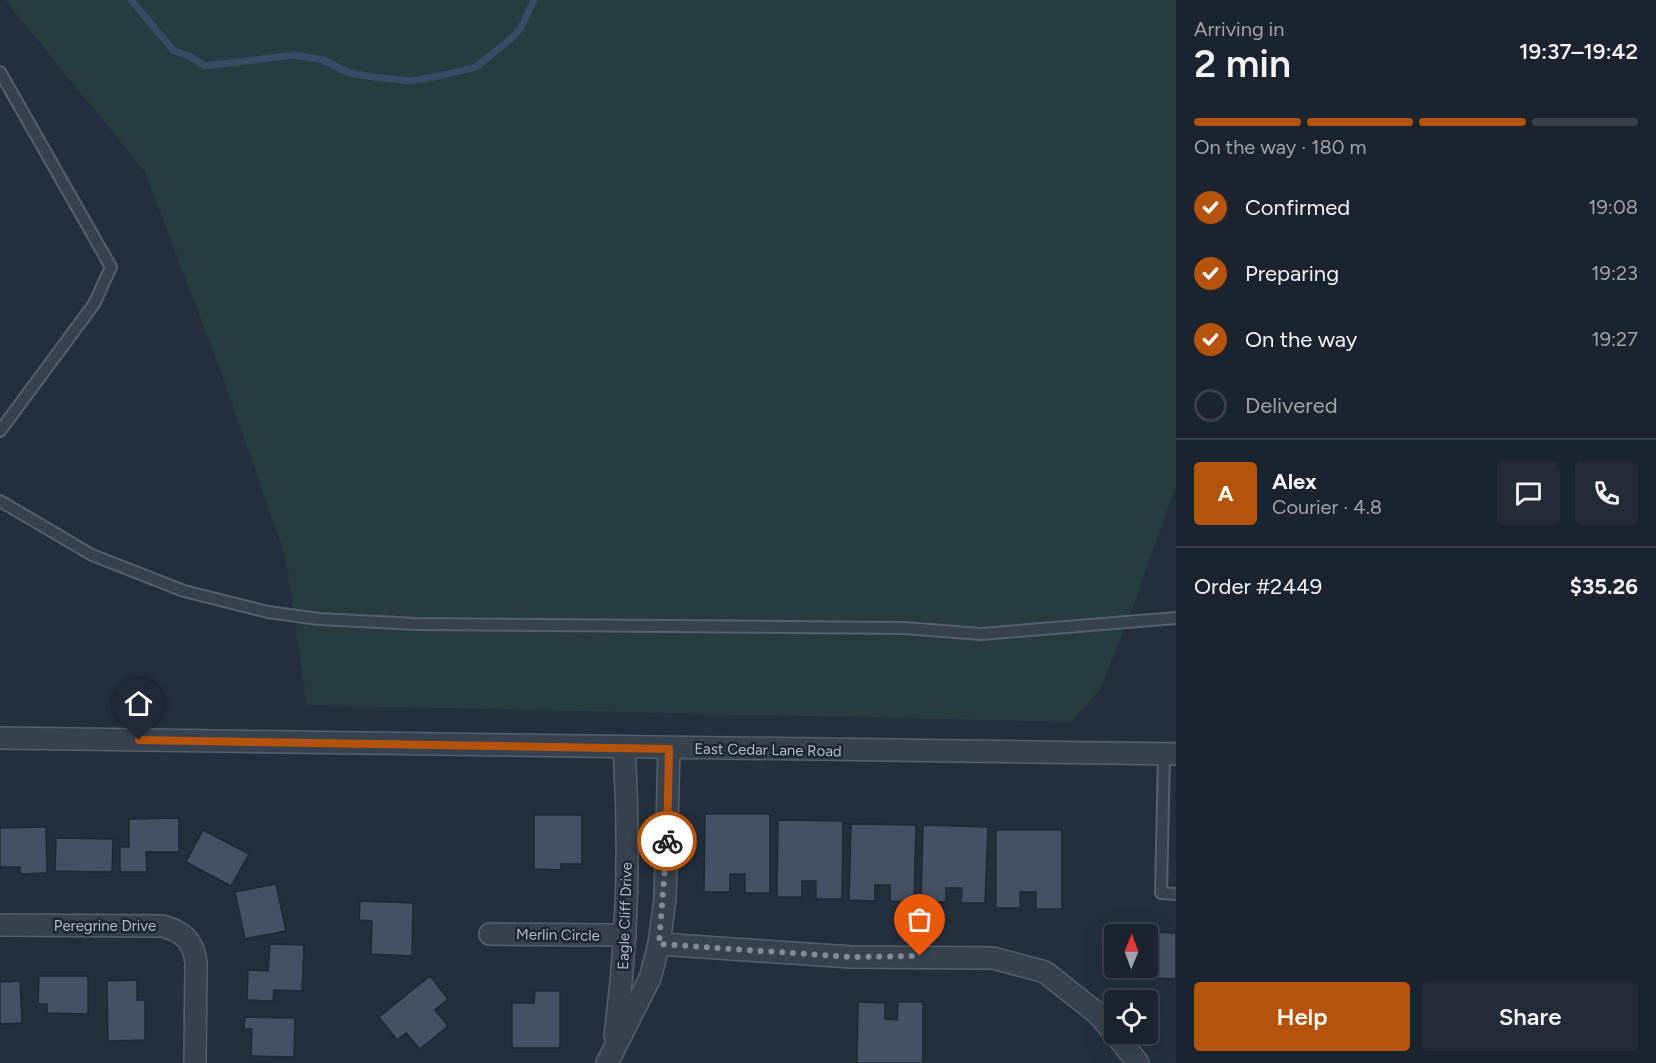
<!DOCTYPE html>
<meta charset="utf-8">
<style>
body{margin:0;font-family:Figtree,sans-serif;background:#242b36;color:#f1f3f6;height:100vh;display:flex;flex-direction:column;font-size:22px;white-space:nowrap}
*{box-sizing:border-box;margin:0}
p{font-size:20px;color:#a0a4aa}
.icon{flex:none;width:33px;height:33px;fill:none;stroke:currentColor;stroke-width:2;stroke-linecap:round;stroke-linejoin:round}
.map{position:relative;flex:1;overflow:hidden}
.details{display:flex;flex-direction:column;background:#1b232e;width:480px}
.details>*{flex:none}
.needle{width:39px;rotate:1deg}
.tools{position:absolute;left:1104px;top:924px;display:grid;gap:12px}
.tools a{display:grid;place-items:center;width:54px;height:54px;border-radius:6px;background:#1b232e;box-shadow:0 6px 24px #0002,0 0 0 2px #39404a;font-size:30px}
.pin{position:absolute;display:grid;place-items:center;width:51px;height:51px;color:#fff;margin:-62px -26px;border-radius:50% 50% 50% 0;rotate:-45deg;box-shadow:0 0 6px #0007}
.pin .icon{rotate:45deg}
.courier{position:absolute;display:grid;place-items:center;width:60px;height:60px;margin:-30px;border:4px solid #b45309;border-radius:50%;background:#fff;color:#222;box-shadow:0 2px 8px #0007}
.headline em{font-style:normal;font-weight:600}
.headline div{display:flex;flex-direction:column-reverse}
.headline{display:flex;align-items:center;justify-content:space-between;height:102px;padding:0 18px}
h1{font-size:39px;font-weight:600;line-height:45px}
.bar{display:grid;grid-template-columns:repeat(4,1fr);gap:9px 6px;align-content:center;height:72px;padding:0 18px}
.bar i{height:8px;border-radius:4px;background:#39404a}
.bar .active{background:#b45309}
.bar p{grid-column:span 4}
.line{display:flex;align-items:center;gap:15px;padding:0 18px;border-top:2px solid #39404a}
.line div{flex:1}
.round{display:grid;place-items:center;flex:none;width:63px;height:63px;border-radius:6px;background:#242b36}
ol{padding:0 18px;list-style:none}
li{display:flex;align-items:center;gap:18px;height:66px}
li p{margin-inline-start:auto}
li .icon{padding:6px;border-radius:50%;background:#b45309;color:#fff;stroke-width:4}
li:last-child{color:#a0a4aa}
li i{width:33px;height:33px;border:3px solid #39404a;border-radius:50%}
.cta{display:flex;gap:12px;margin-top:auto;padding:12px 18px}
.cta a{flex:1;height:69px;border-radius:6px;background:#b45309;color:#fff;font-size:24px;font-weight:600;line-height:69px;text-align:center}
.cta a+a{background:#242b36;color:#f1f3f6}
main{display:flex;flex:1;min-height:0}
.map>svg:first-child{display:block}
.green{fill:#263c3f}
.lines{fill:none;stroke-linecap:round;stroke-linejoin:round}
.stream{stroke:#394c67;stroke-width:7}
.building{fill:#455162;stroke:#1f2835;stroke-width:1.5}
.lane-casing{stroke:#565f6c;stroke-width:14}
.street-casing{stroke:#565f6c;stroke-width:24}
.lane{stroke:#38414e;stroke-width:10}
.street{stroke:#38414e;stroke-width:21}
.done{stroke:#828b98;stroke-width:6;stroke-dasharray:0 10.8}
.route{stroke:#b45309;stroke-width:8}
.labels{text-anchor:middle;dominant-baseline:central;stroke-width:5;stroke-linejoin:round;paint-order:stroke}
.street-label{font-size:15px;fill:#b4bcc9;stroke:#1d2633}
</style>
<main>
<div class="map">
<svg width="1176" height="1063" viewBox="0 0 1176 1063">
<rect width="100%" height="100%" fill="#242f3e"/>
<polygon class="green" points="5,0 1176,0 1176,486 1134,604 1100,689 1071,722 307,705 286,558 218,364 145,172"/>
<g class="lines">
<polyline class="stream" points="131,0 174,51 189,56 205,66 294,55 323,60 349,73 374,77 410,81 444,75 476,67 513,37 521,28 534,0"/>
</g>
<g class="building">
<polygon points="705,814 770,814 770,893 745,893 745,874 730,874 730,892 704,892"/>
<polygon points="534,815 582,815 582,864 561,864 561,870 534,869"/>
<polygon points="179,818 179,852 146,852 147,872 120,872 120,847 129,847 129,819"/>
<polygon points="778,820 843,821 842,899 816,899 816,881 802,881 802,897 777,897"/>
<polygon points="851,824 916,825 914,902 890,901 890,885 875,885 875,901 849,900"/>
<polygon points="923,825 988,827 985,903 961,903 962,888 946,888 946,902 921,901"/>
<polygon points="46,827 47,873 20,874 20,867 0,867 0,828"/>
<polygon points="203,830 249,854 231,886 186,862"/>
<polygon points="996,830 1062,830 1062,909 1036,909 1036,892 1020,892 1020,908 996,908"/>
<polygon points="56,838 113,839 112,872 55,871"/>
<polygon points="276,884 286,931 245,939 235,892"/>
<polygon points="360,901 413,903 412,956 371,954 372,921 359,920"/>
<polygon points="1149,932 1176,933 1176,979 1148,978"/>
<polygon points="270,944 304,945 302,991 274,990 273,1001 247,1000 248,970 268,971"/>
<polygon points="39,976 88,976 88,1014 47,1013 47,1004 38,1004"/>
<polygon points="430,976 448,999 435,1010 448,1026 420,1049 406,1033 397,1040 379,1017"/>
<polygon points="137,980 137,1000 145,1000 145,1040 108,1041 107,981"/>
<polygon points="20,981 22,1023 0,1024 0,982"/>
<polygon points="535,991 560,991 560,1048 512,1048 512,1003 534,1003"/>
<polygon points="858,1002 885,1003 885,1019 897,1020 898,1002 923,1002 923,1063 857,1063"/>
<polygon points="245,1017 295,1018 294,1057 251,1056 252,1029 244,1029"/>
</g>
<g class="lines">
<g class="lane-casing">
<g id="lane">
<polyline points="0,72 111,267 94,304 0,431"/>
<polyline points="0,501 92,555 184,591 268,612 319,619 417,624 904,628 981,634 1176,618"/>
<polyline points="1164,754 1161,893 1176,894"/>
</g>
</g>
<g class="street-casing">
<g id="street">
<polyline points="0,738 1176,754"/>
<path d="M 0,925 L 163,926 C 183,932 194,941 196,963 L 195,1063"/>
<polyline points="490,934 625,935"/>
<polyline points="659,944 851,957 993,958 1045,972 1098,1014 1114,1033"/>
<polyline points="1115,1034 1138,1063"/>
<path d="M 615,1035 C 628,939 630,844 624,748"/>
<polyline points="607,1063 650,978 659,944 665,899 669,749"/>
</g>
</g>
<use href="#lane" class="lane"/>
<use href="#street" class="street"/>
</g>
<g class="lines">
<polyline class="done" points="667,841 659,944 851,957 920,956"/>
<polyline class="route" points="139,740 669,749 667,841"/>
</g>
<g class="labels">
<g class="street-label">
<text transform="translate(768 750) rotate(1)">East Cedar Lane Road</text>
<text transform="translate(625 916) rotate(-88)">Eagle Cliff Drive</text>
<text x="105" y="926">Peregrine Drive</text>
<text transform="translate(558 935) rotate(1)">Merlin Circle</text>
</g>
</g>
</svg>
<div class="tools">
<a><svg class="needle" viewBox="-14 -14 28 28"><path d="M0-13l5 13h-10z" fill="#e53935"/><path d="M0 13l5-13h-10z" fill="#a0a4aa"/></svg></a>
<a><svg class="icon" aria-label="locate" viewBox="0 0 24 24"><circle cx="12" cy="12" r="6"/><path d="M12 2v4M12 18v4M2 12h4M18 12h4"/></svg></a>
</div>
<div class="pin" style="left:920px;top:956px;background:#ea580c"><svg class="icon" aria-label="bag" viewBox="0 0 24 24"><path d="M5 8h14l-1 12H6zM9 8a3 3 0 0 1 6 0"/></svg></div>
<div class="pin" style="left:139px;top:740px;background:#1f2937"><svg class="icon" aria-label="home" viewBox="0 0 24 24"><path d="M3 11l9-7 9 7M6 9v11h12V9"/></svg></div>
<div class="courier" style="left:667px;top:841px"><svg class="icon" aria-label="bike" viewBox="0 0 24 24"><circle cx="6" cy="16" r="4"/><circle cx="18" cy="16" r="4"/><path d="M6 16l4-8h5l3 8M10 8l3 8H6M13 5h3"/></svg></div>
</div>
<section class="details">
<div class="headline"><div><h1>2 min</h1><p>Arriving in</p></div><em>19:37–19:42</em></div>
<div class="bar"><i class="active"></i><i class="active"></i><i class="active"></i><i></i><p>On the way · 180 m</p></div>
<ol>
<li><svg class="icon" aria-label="check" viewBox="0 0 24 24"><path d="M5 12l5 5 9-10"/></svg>Confirmed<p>19:08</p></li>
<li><svg class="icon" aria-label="check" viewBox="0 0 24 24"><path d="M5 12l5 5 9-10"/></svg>Preparing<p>19:23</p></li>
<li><svg class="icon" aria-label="check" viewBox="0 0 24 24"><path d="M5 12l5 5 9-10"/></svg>On the way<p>19:27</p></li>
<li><i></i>Delivered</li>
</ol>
<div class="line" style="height:108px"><b class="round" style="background:#b45309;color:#fff">A</b><div><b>Alex</b><p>Courier · 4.8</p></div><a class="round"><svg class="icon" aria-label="chat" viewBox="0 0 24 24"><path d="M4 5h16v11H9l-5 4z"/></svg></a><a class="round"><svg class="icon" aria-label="phone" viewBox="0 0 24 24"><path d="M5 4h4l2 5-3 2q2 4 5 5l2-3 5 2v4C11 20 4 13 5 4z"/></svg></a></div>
<div class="line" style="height:78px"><div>Order #2449</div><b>$35.26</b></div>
<div class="cta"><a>Help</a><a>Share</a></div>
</section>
</main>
